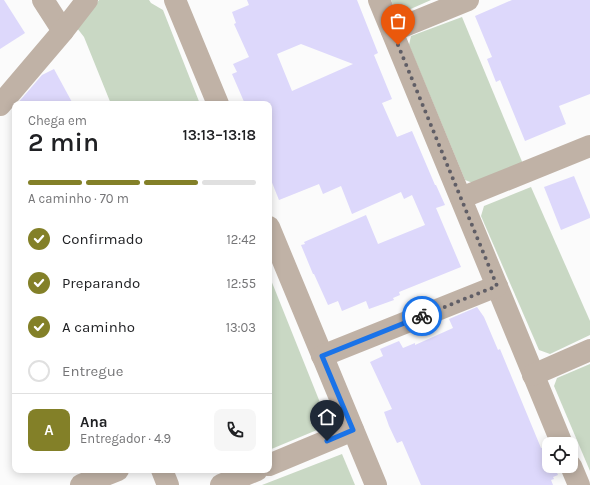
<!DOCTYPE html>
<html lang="pt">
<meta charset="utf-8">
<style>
body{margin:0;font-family:Karla,sans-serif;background:#f6f6f6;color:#202124;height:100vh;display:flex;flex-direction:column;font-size:15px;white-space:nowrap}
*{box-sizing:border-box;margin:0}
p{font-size:13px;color:#757577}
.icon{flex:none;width:22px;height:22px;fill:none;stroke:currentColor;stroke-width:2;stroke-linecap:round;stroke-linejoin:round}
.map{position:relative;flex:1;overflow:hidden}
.side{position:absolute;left:12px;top:101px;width:260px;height:372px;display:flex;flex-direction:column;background:#fff;border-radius:8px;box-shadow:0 2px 10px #0003}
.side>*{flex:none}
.controls{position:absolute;left:542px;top:437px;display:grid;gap:8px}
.controls a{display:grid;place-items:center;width:36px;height:36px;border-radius:8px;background:#fff;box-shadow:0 2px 10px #0003;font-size:20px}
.pin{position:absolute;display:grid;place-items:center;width:34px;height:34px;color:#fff;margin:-41px -17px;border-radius:50% 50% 50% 0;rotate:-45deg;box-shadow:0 0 4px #0007}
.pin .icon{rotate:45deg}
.courier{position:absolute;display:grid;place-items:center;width:40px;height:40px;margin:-20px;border:3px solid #1a73e8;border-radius:50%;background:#fff;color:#222;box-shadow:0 1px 5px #0007}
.overview em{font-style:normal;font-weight:600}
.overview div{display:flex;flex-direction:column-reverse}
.overview{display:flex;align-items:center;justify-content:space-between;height:68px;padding:0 16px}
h1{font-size:26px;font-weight:600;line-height:30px}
.bar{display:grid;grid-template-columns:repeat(4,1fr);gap:6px 4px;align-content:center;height:48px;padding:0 16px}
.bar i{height:5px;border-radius:3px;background:#e0e0e0}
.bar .active{background:#838028}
.bar p{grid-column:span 4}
.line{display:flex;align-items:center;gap:10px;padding:0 16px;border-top:1px solid #e0e0e0}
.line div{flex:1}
.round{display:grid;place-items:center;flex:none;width:42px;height:42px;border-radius:8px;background:#f6f6f6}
ol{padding:0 16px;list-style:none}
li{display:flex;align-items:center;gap:12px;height:44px}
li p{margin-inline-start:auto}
li .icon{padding:4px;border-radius:50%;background:#838028;color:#fff;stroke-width:4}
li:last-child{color:#757577}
li i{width:22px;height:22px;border:2px solid #e0e0e0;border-radius:50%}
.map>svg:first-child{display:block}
.green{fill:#c9d8c4}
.building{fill:#ddd8fb;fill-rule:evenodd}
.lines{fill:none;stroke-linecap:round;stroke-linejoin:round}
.minor{stroke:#c0b2a6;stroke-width:22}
.done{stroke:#605e66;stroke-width:4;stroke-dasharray:0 7.2}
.route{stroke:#1a73e8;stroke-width:5}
</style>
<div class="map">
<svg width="590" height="485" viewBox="0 0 590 485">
<rect width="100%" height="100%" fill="#fbfbfb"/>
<g class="green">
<polygon points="99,0 149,0 151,3 163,10 200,104 111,104 84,37 77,28"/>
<polygon points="391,0 431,0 397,15"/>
<polygon points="462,17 523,164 473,183 465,180 409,45 411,36"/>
<polygon points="531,187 590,321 590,335 550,354 539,350 481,216 484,206"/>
<polygon points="269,275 329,425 269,450"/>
<polygon points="590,364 590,471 554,386 557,378"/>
<polygon points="342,454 355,485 262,485"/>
</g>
<g class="building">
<polygon points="0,0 4,0 25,33 0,49"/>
<path d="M 247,0 L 357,0 L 378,53 L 374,55 L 392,99 L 382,103 L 397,137 L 412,131 L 435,185 L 436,185 L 445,205 L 436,208 L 461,267 L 399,292 L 400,295 L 393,298 L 394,300 L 369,309 L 366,301 L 342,311 L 338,301 L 328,305 L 314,274 L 313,274 L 301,245 L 305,244 L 304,242 L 366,215 L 378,244 L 425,225 L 412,195 L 404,199 L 401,192 L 352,214 L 341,186 L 323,194 L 319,184 L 279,200 L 269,175 L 269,104 L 245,104 L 232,74 L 237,72 L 233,64 L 249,57 L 234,24 L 236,23 L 232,12 L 249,5 ZM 301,44 L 353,64 L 292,91 L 277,54 Z"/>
<polygon points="512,0 590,0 590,94 559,106 566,124 525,141 500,80 496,82 487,59 492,57 475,16"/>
<polygon points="54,69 73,104 17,104 42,75"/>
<polygon points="574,176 590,215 590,218 561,230 544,187"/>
<polygon points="477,307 484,317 498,350 500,349 541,448 546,447 549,454 549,466 554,466 558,475 553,477 554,479 551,480 553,485 421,485 402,441 397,443 389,426 384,412 392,409 370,362 383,356 380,349 399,341 403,348 415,343 415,345 453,328 449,319"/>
</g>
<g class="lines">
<g class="minor">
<polyline points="43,0 63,31"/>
<polyline points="175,0 218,104"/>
<polyline points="379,0 562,444"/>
<polyline points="392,31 468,0"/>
<polyline points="0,105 63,31 87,0"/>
<polyline points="461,198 590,146"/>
<polyline points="269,227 376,485"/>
<polyline points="322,356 497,286"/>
<polyline points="533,375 590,350"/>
<polyline points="269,465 353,430"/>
<polyline points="571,466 579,485"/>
<polyline points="162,470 168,485"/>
<polyline points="81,485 118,470"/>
<polyline points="221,485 257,470"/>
</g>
</g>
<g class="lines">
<polyline class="done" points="398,45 497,286 422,316"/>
<polyline class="route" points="327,441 353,430 322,356 422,316"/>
</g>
</svg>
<div class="controls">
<a><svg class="icon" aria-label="locate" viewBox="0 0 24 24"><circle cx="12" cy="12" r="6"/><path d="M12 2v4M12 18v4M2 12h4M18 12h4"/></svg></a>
</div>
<div class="pin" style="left:398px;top:45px;background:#ea580c"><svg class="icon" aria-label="bag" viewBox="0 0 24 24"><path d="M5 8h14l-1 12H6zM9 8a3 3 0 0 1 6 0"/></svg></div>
<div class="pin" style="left:327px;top:441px;background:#1f2937"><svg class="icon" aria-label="home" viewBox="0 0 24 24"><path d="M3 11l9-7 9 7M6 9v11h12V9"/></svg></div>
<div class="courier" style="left:422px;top:316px"><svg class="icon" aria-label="bike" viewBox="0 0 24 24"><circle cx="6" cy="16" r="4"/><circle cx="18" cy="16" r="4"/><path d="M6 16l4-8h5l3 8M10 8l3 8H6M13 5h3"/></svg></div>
<section class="side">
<div class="overview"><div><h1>2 min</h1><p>Chega em</p></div><em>13:13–13:18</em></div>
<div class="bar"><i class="active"></i><i class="active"></i><i class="active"></i><i></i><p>A caminho · 70 m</p></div>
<ol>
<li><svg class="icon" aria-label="check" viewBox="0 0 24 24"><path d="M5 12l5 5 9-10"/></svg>Confirmado<p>12:42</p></li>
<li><svg class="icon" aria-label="check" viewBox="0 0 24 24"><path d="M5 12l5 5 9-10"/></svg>Preparando<p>12:55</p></li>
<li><svg class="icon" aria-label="check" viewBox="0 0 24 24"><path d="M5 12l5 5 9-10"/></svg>A caminho<p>13:03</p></li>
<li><i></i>Entregue</li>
</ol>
<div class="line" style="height:72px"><b class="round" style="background:#838028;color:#fff">A</b><div><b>Ana</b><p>Entregador · 4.9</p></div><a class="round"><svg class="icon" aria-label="phone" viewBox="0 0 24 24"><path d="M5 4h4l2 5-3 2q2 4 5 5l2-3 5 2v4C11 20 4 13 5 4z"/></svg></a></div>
</section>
</div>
